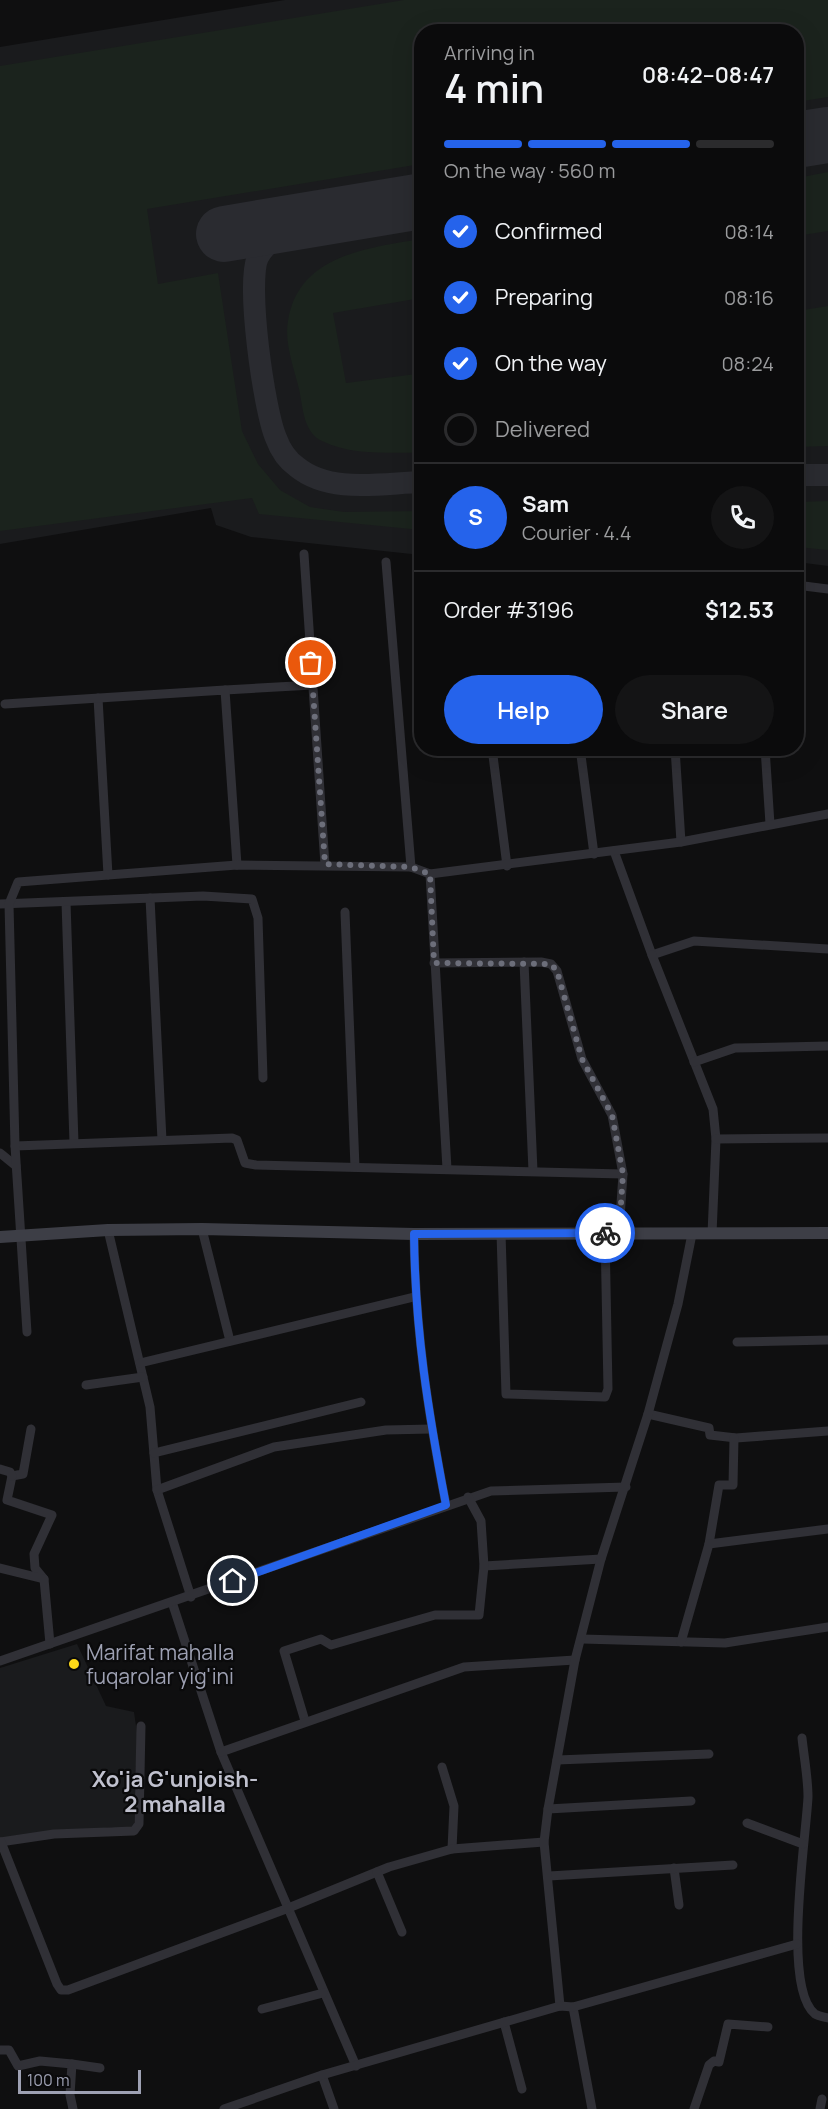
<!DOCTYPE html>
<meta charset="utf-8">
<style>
body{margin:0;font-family:Manrope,sans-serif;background:#141415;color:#f1f3f6;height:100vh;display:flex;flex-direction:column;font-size:22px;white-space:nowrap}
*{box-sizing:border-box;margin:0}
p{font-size:20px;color:#9a9b9d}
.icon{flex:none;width:33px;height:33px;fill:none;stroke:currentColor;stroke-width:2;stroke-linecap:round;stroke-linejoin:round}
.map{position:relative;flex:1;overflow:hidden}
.panel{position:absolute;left:414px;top:24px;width:390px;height:732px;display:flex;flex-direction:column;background:#0b0b0c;border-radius:24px;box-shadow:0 6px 24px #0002,0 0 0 2px #2b2b2d}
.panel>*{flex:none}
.scale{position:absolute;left:18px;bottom:15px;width:123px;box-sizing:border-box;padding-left:6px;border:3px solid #9ea1b3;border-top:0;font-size:16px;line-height:21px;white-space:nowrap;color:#9ea1b3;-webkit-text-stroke:4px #0a0a0b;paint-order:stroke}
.pin{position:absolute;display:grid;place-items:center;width:51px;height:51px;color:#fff;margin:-26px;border:3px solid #fff;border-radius:50%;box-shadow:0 2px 6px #0007}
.courier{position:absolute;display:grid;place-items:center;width:60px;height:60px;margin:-30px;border:4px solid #2563eb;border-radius:50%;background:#fff;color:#222;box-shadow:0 2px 8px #0007}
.overview em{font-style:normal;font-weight:600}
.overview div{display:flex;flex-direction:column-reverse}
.overview{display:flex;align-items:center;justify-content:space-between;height:102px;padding:0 30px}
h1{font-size:39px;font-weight:600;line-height:45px}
.bar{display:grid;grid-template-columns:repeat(4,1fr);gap:9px 6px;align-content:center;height:72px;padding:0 30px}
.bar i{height:8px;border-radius:4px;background:#2b2b2d}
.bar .selected{background:#2563eb}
.bar p{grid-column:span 4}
.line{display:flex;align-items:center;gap:15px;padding:0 30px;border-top:2px solid #2b2b2d}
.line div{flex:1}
.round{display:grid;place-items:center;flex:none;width:63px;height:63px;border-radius:32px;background:#141415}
ol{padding:0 30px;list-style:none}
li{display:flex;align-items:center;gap:18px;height:66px}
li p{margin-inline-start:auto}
li .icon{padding:6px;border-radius:50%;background:#2563eb;color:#fff;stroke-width:4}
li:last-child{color:#9a9b9d}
li i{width:33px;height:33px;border:3px solid #2b2b2d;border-radius:50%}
.action{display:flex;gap:12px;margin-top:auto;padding:12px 30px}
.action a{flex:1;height:69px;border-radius:36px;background:#2563eb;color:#fff;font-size:24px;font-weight:600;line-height:69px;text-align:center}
.action a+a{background:#141415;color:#f1f3f6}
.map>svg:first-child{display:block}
.built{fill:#1a1b1d}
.green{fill:#1b231d}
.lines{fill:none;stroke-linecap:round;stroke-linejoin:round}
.taxiway{stroke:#2a2b30;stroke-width:22}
.runway{stroke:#2a2b30;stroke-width:56}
.street{stroke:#303036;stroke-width:9}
.secondary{stroke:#3d3e46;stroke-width:12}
.done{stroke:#6c6e7a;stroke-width:6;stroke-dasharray:0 10.8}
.route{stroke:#2563eb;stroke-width:8}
.poi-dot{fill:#ffda18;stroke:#0a0a0b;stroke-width:2}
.labels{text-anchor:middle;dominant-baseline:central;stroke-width:4.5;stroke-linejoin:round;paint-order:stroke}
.poi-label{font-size:21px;fill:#9ea1b3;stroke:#0a0a0b;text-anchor:start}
.neighbourhood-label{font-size:22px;font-weight:bold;fill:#c0c1ce;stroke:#0a0a0b}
</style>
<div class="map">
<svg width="828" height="2109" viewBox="0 0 828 2109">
<rect width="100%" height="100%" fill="#0f0f10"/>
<g class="built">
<polygon points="285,0 828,0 828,566 797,562 796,32 422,32 421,555 251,537 216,525 211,508 0,544 0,47"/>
<polygon points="77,1644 106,1706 134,1712 137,1733 134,1829 111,1827 0,1843 0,1668"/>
</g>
<g class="green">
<polygon points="404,0 828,0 828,97 797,102 796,32 422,32 421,164 147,209 158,284 218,273 242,431 258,464 280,490 310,507 344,512 421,511 421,530 259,514 252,498 0,531 0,66"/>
<polygon points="828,172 828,231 797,236 797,178"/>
<path d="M 421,239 L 421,298 L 333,313 L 346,383 L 416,374 L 421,398 L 421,453 C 389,452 352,456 322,441 C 303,432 303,407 299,389 C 294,368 284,343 288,321 C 298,255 368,248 421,239 Z"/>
<polygon points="828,306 828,446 797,447 797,311"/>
<polygon points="828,501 828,550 797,547 797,502"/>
</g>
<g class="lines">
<g class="taxiway">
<path d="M 294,222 C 282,232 265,243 258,257 C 246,283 264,410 276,438 C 280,449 287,460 297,467 C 330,494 382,483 422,482"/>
<polyline points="796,475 828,475"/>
</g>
<g class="runway">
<polyline points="796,140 828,135"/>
<polyline points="224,234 422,201"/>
</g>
<g class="street">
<polyline points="304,554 325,865"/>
<polyline points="386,562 411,867"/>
<polyline points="796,585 828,589"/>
<polyline points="225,690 313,685"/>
<polyline points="98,698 108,875"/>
<polyline points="5,704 225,690 237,865"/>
<polyline points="492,748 507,866"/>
<polyline points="580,748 594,854"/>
<polyline points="675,748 681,842"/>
<polyline points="765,748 770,824"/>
<polyline points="614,851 652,955 694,941 828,949"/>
<polyline points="430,874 447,1169"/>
<polyline points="150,898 162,1140"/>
<polyline points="66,902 74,1143"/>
<polyline points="0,904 203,896 252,899 258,918 263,1078"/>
<polyline points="345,912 355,1167"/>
<polyline points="652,955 713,1109 716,1139 712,1234"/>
<polyline points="524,962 533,1171"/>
<polyline points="434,963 541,962 551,964 557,971 582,1059 612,1115 623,1174 619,1233"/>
<polyline points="694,1062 735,1048 828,1046"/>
<polyline points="716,1139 828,1138"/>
<polyline points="15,1146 232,1138 237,1140 245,1163 256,1165 623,1174"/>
<polyline points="0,1153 16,1166"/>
<polyline points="202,1229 230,1341"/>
<polyline points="108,1230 150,1407 157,1490 191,1597"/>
<polyline points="501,1233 506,1394 605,1397 608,1389 605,1233"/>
<path d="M 414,1234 C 415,1329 428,1412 446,1505"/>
<polyline points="27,1332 15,1146 9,904 18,882 237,865 411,867 430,874 681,842 828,814"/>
<polyline points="737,1342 828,1340"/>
<polyline points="140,1363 414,1297"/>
<polyline points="86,1385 143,1377"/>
<polyline points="648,1414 709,1428 710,1435 736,1438 828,1431"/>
<polyline points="31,1429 23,1474 12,1476 7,1500 52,1515 34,1554 35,1568 44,1579"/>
<polyline points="154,1453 361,1402"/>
<polyline points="0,1469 10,1472 12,1476"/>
<polyline points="157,1490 274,1447 386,1430 431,1429"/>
<polyline points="709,1544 719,1485 733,1485 734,1438"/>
<polyline points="484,1566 601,1559"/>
<polyline points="0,1568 44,1579 50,1644"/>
<polyline points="172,1602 221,1752 356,2066"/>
<polyline points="582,1639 725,1643 828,1627"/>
<polyline points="681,1642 709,1544 828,1529"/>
<polyline points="0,1661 491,1491 626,1487"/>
<polyline points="305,1721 284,1651 321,1639 331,1645 435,1615 479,1615 484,1566 481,1521 468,1497"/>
<path d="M 802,1738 C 804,1757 808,1778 808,1797 C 806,1839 782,1988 815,2014 C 818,2016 824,2017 828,2018"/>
<polyline points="221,1752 464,1667 575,1660"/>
<polyline points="557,1760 709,1754"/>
<polyline points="442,1767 454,1806 452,1849"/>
<polyline points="548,1809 691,1801"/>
<polyline points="747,1823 803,1844"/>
<polyline points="0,1842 54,1834 134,1831 139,1824 141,1726"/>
<polyline points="1,1842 57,1984 61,1990 68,1990 286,1909 389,1867 452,1849 544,1842"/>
<polyline points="674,1868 679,1905"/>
<polyline points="377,1872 402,1932"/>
<polyline points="549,1876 733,1865"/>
<polyline points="560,2006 544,1842 548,1809 575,1660 601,1559 648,1414 678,1304 692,1234"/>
<polyline points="573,2007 592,2109"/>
<polyline points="262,2009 323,1993"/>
<polyline points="504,2022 522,2089"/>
<polyline points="0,2050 9,2050 18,2066 40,2061 72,2064 70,2095 73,2109"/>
<polyline points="72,2064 100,2068"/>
<polyline points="322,2075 334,2109"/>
<polyline points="224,2109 322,2075 560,2006 573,2007 797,1944"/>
<polyline points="694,2109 709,2065 714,2061 719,2062 728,2024 768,2027"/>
<polyline points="820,2109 822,2099"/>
</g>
<polyline class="secondary" points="0,1237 108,1230 202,1229 414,1234 828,1233"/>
</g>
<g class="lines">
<polyline class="done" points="311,663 325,864 411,867 430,874 434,963 551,964 557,971 582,1059 612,1115 623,1174 619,1233 605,1233"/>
<path class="route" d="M 233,1581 L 446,1505 C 428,1411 415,1330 414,1234 L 605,1233"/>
</g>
<circle class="poi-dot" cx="74" cy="1664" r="6"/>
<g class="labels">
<g class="poi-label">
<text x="86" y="1652">Marifat mahalla<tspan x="86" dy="24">fuqarolar yig'ini</tspan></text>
</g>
<g class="neighbourhood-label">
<text x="175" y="1779">Xo'ja G'unjoish-<tspan x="175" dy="25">2 mahalla</tspan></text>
</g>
</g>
</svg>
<div class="scale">100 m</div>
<div class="pin" style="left:311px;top:663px;background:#ea580c"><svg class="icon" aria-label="bag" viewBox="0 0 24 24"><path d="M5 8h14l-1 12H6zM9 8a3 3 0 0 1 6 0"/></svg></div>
<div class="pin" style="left:233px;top:1581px;background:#1f2937"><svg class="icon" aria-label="home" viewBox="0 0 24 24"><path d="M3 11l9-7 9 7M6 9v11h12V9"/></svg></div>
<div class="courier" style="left:605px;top:1233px"><svg class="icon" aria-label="bike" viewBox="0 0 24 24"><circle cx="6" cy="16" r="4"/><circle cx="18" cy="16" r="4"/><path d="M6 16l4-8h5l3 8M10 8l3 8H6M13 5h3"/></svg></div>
<section class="panel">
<div class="overview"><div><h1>4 min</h1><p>Arriving in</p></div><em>08:42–08:47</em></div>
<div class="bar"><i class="selected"></i><i class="selected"></i><i class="selected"></i><i></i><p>On the way · 560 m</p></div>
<ol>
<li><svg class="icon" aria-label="check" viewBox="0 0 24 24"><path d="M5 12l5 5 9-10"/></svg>Confirmed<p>08:14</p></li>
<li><svg class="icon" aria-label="check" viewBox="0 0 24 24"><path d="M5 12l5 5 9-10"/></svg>Preparing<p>08:16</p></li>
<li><svg class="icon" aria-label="check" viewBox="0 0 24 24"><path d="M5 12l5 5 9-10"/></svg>On the way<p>08:24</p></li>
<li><i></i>Delivered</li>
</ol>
<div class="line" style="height:108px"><b class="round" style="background:#2563eb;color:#fff">S</b><div><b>Sam</b><p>Courier · 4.4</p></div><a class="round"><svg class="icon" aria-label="phone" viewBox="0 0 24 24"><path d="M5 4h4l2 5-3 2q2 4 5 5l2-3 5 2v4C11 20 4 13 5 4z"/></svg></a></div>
<div class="line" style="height:78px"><div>Order #3196</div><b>$12.53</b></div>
<div class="action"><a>Help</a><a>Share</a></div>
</section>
</div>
